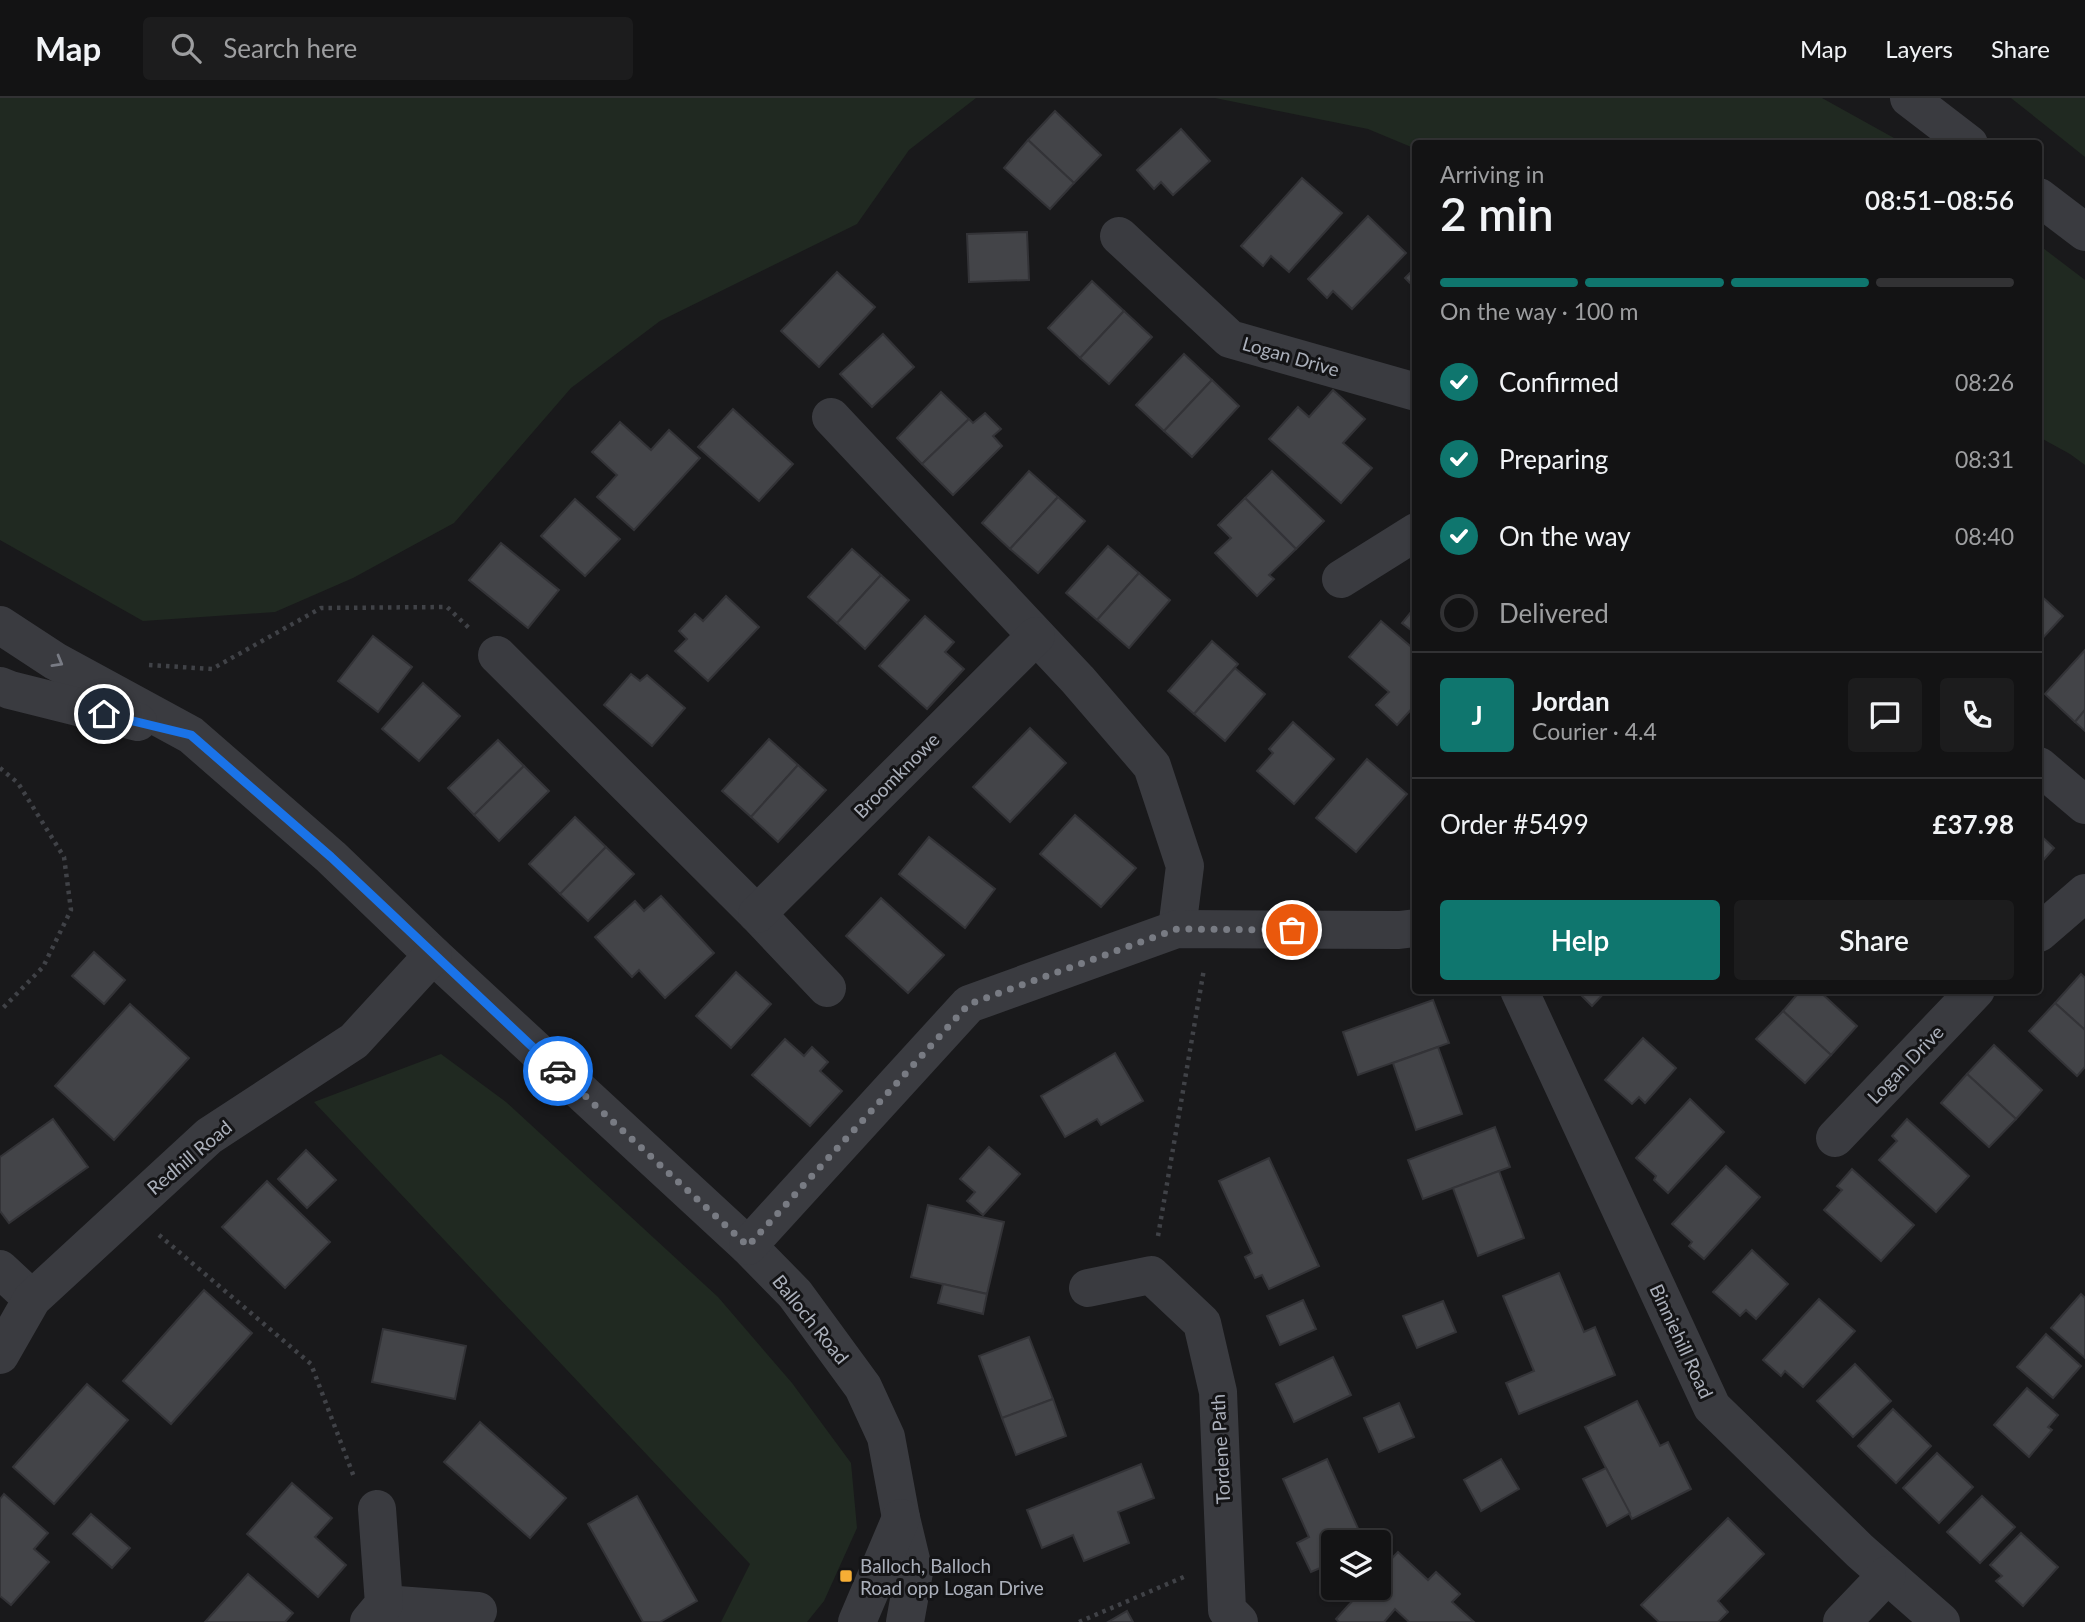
<!DOCTYPE html>
<meta charset="utf-8">
<style>
body{margin:0;font-family:Lato,sans-serif;background:#1c1c1d;color:#f1f3f6;height:100vh;display:flex;flex-direction:column;font-size:26px;white-space:nowrap}
*{box-sizing:border-box;margin:0}
p{font-size:23px;color:#9d9ea0}
.icon{flex:none;width:38px;height:38px;fill:none;stroke:currentColor;stroke-width:2;stroke-linecap:round;stroke-linejoin:round}
.map{position:relative;flex:1;overflow:hidden}
.drawer{position:absolute;left:1412px;top:42px;width:630px;height:854px;display:flex;flex-direction:column;background:#131314;border-radius:7px;box-shadow:0 2px 5px #0004,0 0 0 2px #323234}
.drawer>*{flex:none}
.controls{position:absolute;left:1321px;top:1432px;display:grid;gap:14px}
.controls a{display:grid;place-items:center;width:70px;height:70px;border-radius:7px;background:#131314;box-shadow:0 2px 5px #0004,0 0 0 2px #323234;font-size:35px}
.pin{position:absolute;display:grid;place-items:center;width:60px;height:60px;color:#fff;margin:-30px;border:4px solid #fff;border-radius:50%;box-shadow:0 2px 7px #0007}
.courier{position:absolute;display:grid;place-items:center;width:70px;height:70px;margin:-35px;border:5px solid #1a73e8;border-radius:50%;background:#fff;color:#222;box-shadow:0 2px 9px #0007}
.overview em{font-style:normal;font-weight:600}
.overview div{display:flex;flex-direction:column-reverse}
.overview{display:flex;align-items:center;justify-content:space-between;height:119px;padding:0 28px}
h1{font-size:46px;font-weight:600;line-height:52px}
.bar{display:grid;grid-template-columns:repeat(4,1fr);gap:10px 7px;align-content:center;height:84px;padding:0 28px}
.bar i{height:9px;border-radius:5px;background:#323234}
.bar .current{background:#0f766e}
.bar p{grid-column:span 4}
.line{display:flex;align-items:center;gap:18px;padding:0 28px;border-top:2px solid #323234}
.line div{flex:1}
.round{display:grid;place-items:center;flex:none;width:74px;height:74px;border-radius:7px;background:#1c1c1d}
ol{padding:0 28px;list-style:none}
li{display:flex;align-items:center;gap:21px;height:77px}
li p{margin-inline-start:auto}
li .icon{padding:7px;border-radius:50%;background:#0f766e;color:#fff;stroke-width:4}
li:last-child{color:#9d9ea0}
li i{width:38px;height:38px;border:4px solid #323234;border-radius:50%}
.cta{display:flex;gap:14px;margin-top:auto;padding:14px 28px}
.cta a{flex:1;height:80px;border-radius:7px;background:#0f766e;color:#fff;font-size:28px;font-weight:600;line-height:80px;text-align:center}
.cta a+a{background:#1c1c1d;color:#f1f3f6}
header{display:flex;align-items:center;gap:42px;box-sizing:border-box;height:98px;padding:0 35px;background:#131314;border-bottom:2px solid #323234}
header strong{font-size:33px}
nav{display:flex;gap:38px;margin-inline-start:auto;font-size:24px}
.search{width:490px;height:63px;background:#1c1c1d;display:flex;align-items:center;gap:18px;box-sizing:border-box;padding:0 24px;border-radius:7px;color:#9d9ea0;font-size:26px}
.map>svg:first-child{display:block}
.green{fill:#202921}
.building{fill:#434448;stroke:#333337;stroke-width:2}
.lines{fill:none;stroke-linecap:round;stroke-linejoin:round}
.path{stroke:#404247;stroke-width:4.5;stroke-dasharray:3.5 5;stroke-linecap:butt}
.minor{stroke:#3a3b40;stroke-width:38}
.oneway{stroke:#787b84}
.done{stroke:#787b83;stroke-width:7;stroke-dasharray:0 12.6}
.route{stroke:#1a73e8;stroke-width:9}
.poi-dot{fill:#f7ae35;stroke:#141416;stroke-width:2.5}
.labels{text-anchor:middle;dominant-baseline:central;stroke-width:6;stroke-linejoin:round;paint-order:stroke}
.street-label{font-size:19px;fill:#abb0bb;stroke:#141416}
.poi-label{font-size:19px;fill:#abb0bb;stroke:#141416;text-anchor:start}
</style>
<header>
<strong>Map</strong>
<div class="search"><svg class="icon" aria-label="search" viewBox="0 0 24 24"><circle cx="10" cy="10" r="6"/><path d="M15 15l6 6"/></svg>Search here</div>
<nav><a>Map</a><a>Layers</a><a>Share</a></nav>
</header>
<div class="map">
<svg width="2085" height="1524" viewBox="0 0 2085 1524">
<rect width="100%" height="100%" fill="#19191b"/>
<g class="green">
<polygon points="0,0 976,0 909,52 857,126 660,223 571,290 454,425 353,480 275,514 143,523 0,442"/>
<polygon points="1215,0 1822,0 1903,45 1416,46 1416,51 1368,31"/>
<polygon points="2011,0 2085,0 2085,59"/>
<polygon points="2039,147 2085,182 2085,367 2070,356 2039,339"/>
<polygon points="441,956 506,1004 718,1199 792,1285 851,1365 857,1430 824,1503 807,1524 721,1524 750,1466 314,1004"/>
</g>
<g class="building">
<polygon points="1055,13 1101,57 1074,85 1028,42"/>
<polygon points="1181,31 1210,63 1173,97 1161,84 1154,91 1137,72"/>
<polygon points="1028,42 1074,85 1050,111 1004,70"/>
<polygon points="1302,80 1342,115 1289,174 1271,158 1263,168 1241,148"/>
<polygon points="1368,118 1406,155 1352,211 1333,193 1327,200 1308,181"/>
<polygon points="1027,134 1029,182 969,184 967,136"/>
<polygon points="1416,169 1416,191 1405,180"/>
<polygon points="837,174 875,209 819,269 781,233"/>
<polygon points="1092,183 1124,213 1080,260 1048,230"/>
<polygon points="1124,213 1152,239 1109,286 1080,260"/>
<polygon points="883,236 914,269 872,309 840,276"/>
<polygon points="1184,256 1212,282 1164,333 1136,307"/>
<polygon points="1212,282 1239,308 1192,359 1164,333"/>
<polygon points="1333,292 1365,321 1343,345 1372,370 1341,405 1269,341 1298,309 1309,319"/>
<polygon points="941,294 969,321 922,366 897,340"/>
<polygon points="733,311 793,366 759,403 698,349"/>
<polygon points="985,315 1001,331 993,338 1002,348 953,397 922,366 969,321 973,325"/>
<polygon points="620,324 651,352 669,332 700,360 634,432 597,399 617,377 592,354"/>
<polygon points="1029,373 1058,399 1010,451 982,425"/>
<polygon points="1272,373 1324,423 1296,451 1245,400"/>
<polygon points="1058,399 1085,423 1038,475 1010,451"/>
<polygon points="1245,400 1296,451 1269,477 1274,481 1257,498 1215,455 1231,440 1218,427"/>
<polygon points="575,401 620,441 585,478 541,438"/>
<polygon points="501,445 559,492 528,530 469,482"/>
<polygon points="1108,448 1139,475 1097,522 1066,495"/>
<polygon points="852,451 881,477 837,525 808,499"/>
<polygon points="1139,475 1170,502 1129,550 1097,522"/>
<polygon points="881,477 909,502 865,551 837,525"/>
<polygon points="2039,496 2063,518 2039,544"/>
<polygon points="726,498 759,529 708,583 675,553 687,541 679,533 695,516 703,523"/>
<polygon points="1416,508 1416,536 1402,525"/>
<polygon points="925,518 954,544 945,554 964,571 927,611 879,568"/>
<polygon points="1381,523 1416,553 1416,606 1397,627 1376,607 1389,594 1349,559"/>
<polygon points="373,538 412,569 378,614 338,583"/>
<polygon points="1212,543 1238,566 1194,616 1168,593"/>
<polygon points="2085,552 2085,612 2075,624 2045,596"/>
<polygon points="1235,570 1265,596 1225,643 1194,616"/>
<polygon points="631,576 640,583 647,577 685,610 652,648 604,607"/>
<polygon points="423,585 460,618 419,663 382,631"/>
<polygon points="2085,612 2085,633 2075,624"/>
<polygon points="1293,624 1334,661 1294,706 1257,673 1273,655 1269,651"/>
<polygon points="1030,630 1066,665 1010,724 973,689"/>
<polygon points="769,641 798,667 751,719 722,693"/>
<polygon points="498,642 524,668 474,717 448,690"/>
<polygon points="1367,661 1407,696 1356,754 1316,720"/>
<polygon points="798,667 826,692 778,744 751,719"/>
<polygon points="524,668 549,693 499,743 474,717"/>
<polygon points="1075,717 1136,770 1101,809 1040,756"/>
<polygon points="575,719 606,749 560,796 529,766"/>
<polygon points="2039,736 2054,750 2039,767"/>
<polygon points="929,739 995,791 965,830 899,776"/>
<polygon points="606,749 634,776 588,823 560,796"/>
<polygon points="661,798 714,855 665,900 639,872 632,879 595,839 635,803 644,813"/>
<polygon points="881,800 944,857 908,895 846,838"/>
<polygon points="94,854 125,882 104,906 72,878"/>
<polygon points="736,874 771,906 731,950 696,918"/>
<polygon points="2081,876 2085,880 2085,932 2055,905"/>
<polygon points="1576,892 1607,892 1592,908"/>
<polygon points="1801,892 1818,892 1857,928 1831,957 1783,913"/>
<polygon points="1433,902 1449,945 1358,977 1343,934"/>
<polygon points="2055,905 2085,932 2085,969 2077,978 2029,933"/>
<polygon points="130,906 189,960 114,1042 55,988"/>
<polygon points="1783,913 1831,957 1805,985 1756,941"/>
<polygon points="1643,940 1676,970 1645,1005 1639,999 1632,1006 1605,982"/>
<polygon points="785,941 804,958 812,949 828,964 820,973 842,993 810,1028 752,977"/>
<polygon points="1994,947 2042,992 2016,1021 1967,976"/>
<polygon points="1438,949 1462,1016 1416,1032 1393,965"/>
<polygon points="1115,955 1143,1003 1101,1027 1097,1021 1065,1039 1041,998"/>
<polygon points="1967,976 2016,1021 1989,1049 1941,1005"/>
<polygon points="1690,1001 1724,1034 1668,1095 1654,1082 1656,1078 1636,1060"/>
<polygon points="53,1021 88,1069 9,1125 0,1113 0,1059"/>
<polygon points="1907,1021 1969,1078 1936,1114 1879,1062 1897,1043 1892,1038"/>
<polygon points="1495,1029 1510,1069 1423,1101 1408,1062"/>
<polygon points="989,1049 1020,1076 983,1117 967,1103 975,1094 960,1081"/>
<polygon points="306,1052 336,1082 307,1110 278,1081"/>
<polygon points="1269,1060 1319,1168 1269,1191 1262,1177 1255,1180 1245,1159 1252,1155 1219,1083"/>
<polygon points="1726,1068 1760,1099 1704,1161 1689,1148 1692,1144 1672,1126"/>
<polygon points="1852,1071 1914,1127 1881,1163 1824,1112 1842,1092 1837,1088"/>
<polygon points="1499,1073 1524,1140 1478,1158 1453,1090"/>
<polygon points="267,1083 330,1144 285,1190 222,1129"/>
<polygon points="928,1107 1004,1124 987,1196 911,1179"/>
<polygon points="1752,1152 1788,1186 1756,1221 1746,1212 1740,1218 1713,1194"/>
<polygon points="1559,1175 1584,1234 1595,1229 1615,1277 1519,1316 1506,1285 1534,1273 1503,1198"/>
<polygon points="943,1186 987,1196 983,1216 938,1205"/>
<polygon points="204,1192 252,1235 171,1326 123,1283"/>
<polygon points="2081,1196 2085,1200 2085,1260 2051,1230"/>
<polygon points="1819,1201 1855,1233 1803,1289 1785,1273 1781,1278 1763,1262"/>
<polygon points="1303,1202 1316,1231 1280,1247 1267,1218"/>
<polygon points="1443,1203 1456,1234 1417,1250 1403,1218"/>
<polygon points="383,1231 466,1248 455,1301 372,1284"/>
<polygon points="2046,1236 2081,1268 2053,1300 2017,1269"/>
<polygon points="1029,1239 1053,1301 1002,1320 979,1258"/>
<polygon points="1333,1259 1351,1297 1294,1324 1276,1286"/>
<polygon points="1855,1266 1891,1303 1853,1339 1817,1303"/>
<polygon points="87,1286 128,1322 54,1406 13,1369"/>
<polygon points="2027,1290 2058,1317 2048,1329 2052,1332 2029,1359 1994,1327"/>
<polygon points="1053,1301 1066,1338 1016,1357 1002,1320"/>
<polygon points="1637,1303 1660,1348 1668,1344 1691,1391 1632,1421 1585,1329"/>
<polygon points="1399,1305 1414,1339 1379,1354 1364,1320"/>
<polygon points="1893,1311 1931,1348 1896,1385 1858,1348"/>
<polygon points="480,1324 566,1400 530,1440 444,1364"/>
<polygon points="1937,1355 1973,1389 1939,1425 1903,1390"/>
<polygon points="1327,1361 1364,1444 1334,1444 1334,1464 1311,1474 1297,1445 1309,1439 1283,1381"/>
<polygon points="1501,1361 1519,1391 1481,1413 1464,1382"/>
<polygon points="1141,1366 1154,1400 1118,1414 1129,1445 1084,1463 1073,1437 1042,1450 1027,1412"/>
<polygon points="1606,1370 1630,1415 1607,1428 1583,1381"/>
<polygon points="292,1385 332,1420 315,1439 346,1467 318,1499 247,1436"/>
<polygon points="4,1396 48,1435 34,1451 49,1464 11,1507 0,1498 0,1401"/>
<polygon points="637,1398 697,1503 660,1524 643,1524 588,1426"/>
<polygon points="1982,1398 2015,1429 1980,1465 1947,1434"/>
<polygon points="91,1416 130,1450 112,1470 73,1436"/>
<polygon points="1728,1420 1764,1456 1718,1503 1728,1514 1718,1524 1659,1524 1641,1507"/>
<polygon points="2021,1435 2058,1469 2023,1508 1996,1483 2002,1478 1990,1467"/>
<polygon points="1398,1454 1428,1482 1436,1474 1460,1496 1452,1504 1474,1524 1409,1524 1395,1511 1384,1524 1339,1524 1336,1521 1365,1489 1379,1489 1379,1474"/>
<polygon points="248,1476 293,1515 285,1524 205,1524"/>
<polygon points="1127,1513 1133,1524 1108,1524"/>
</g>
<g class="lines">
<g class="path">
<polyline points="149,567 212,571 321,510 447,509 469,530"/>
<polyline points="0,670 18,685 64,759 71,812 43,869 0,913"/>
<polyline points="159,1137 311,1266 354,1379"/>
<polyline points="1158,1138 1204,871"/>
<polyline points="1079,1524 1186,1478"/>
</g>
<g class="minor">
<polyline points="1909,0 1969,46"/>
<polyline points="2039,99 2085,134"/>
<polyline points="1119,138 1230,241 1416,294"/>
<polyline points="831,319 1078,582 1152,668 1185,768 1177,831"/>
<polyline points="1341,481 1416,434"/>
<polyline points="0,527 55,563 191,637 331,759 433,857 748,1148 795,1196 863,1289 886,1339 901,1420 914,1474 905,1524"/>
<polyline points="497,557 757,816 827,890"/>
<polyline points="0,588 10,592 138,624"/>
<polyline points="2039,668 2085,707"/>
<polyline points="757,816 1036,538"/>
<polyline points="2039,835 2085,795"/>
<polyline points="1519,892 1712,1309 1860,1453 1941,1524"/>
<polyline points="1835,1040 1976,892"/>
<polyline points="748,1148 969,906 1177,831 1399,832 1416,830"/>
<polyline points="0,1171 32,1201"/>
<polyline points="1088,1190 1151,1177 1202,1225 1218,1294 1227,1512 1239,1524"/>
<polyline points="0,1257 32,1201 209,1038 354,943 433,857"/>
<polyline points="384,1506 478,1513"/>
<polyline points="369,1524 384,1506 377,1411"/>
<polyline points="857,1524 901,1420"/>
<polyline points="1842,1524 1887,1477"/>
</g>
</g>
<defs><path id="oneway-chevron" d="M-2-3.5L2.5 0L-2 3.5" fill="none" stroke-width="1.6" stroke-linecap="round" stroke-linejoin="round" transform="scale(1.75)"/></defs>
<use class="oneway" href="#oneway-chevron" transform="translate(58 564) rotate(30)"/>
<g class="lines">
<polyline class="done" points="558,973 748,1148 969,906 1177,831 1292,832"/>
<polyline class="route" points="104,616 191,637 331,759 558,973"/>
</g>
<rect class="poi-dot" x="839" y="1471" width="14" height="14" rx="3.5"/>
<g class="labels">
<g class="street-label">
<text transform="translate(1291 258) rotate(16)">Logan Drive</text>
<text transform="translate(896 677) rotate(-45)">Broomknowe</text>
<text transform="translate(1905 966) rotate(-46)">Logan Drive</text>
<text transform="translate(189 1059) rotate(-40)">Redhill Road</text>
<text transform="translate(811 1221) rotate(51)">Balloch Road</text>
<text transform="translate(1682 1243) rotate(65)">Binniehill Road</text>
<text transform="translate(1220 1351) rotate(-93)">Tordene Path</text>
</g>
<g class="poi-label">
<text x="860" y="1467">Balloch, Balloch<tspan x="860" dy="22">Road opp Logan Drive</tspan></text>
</g>
</g>
</svg>
<div class="controls">
<a><svg class="icon" aria-label="layers" viewBox="0 0 24 24"><path d="M12 4l9 5-9 5-9-5zM3 14l9 5 9-5"/></svg></a>
</div>
<div class="pin" style="left:1292px;top:832px;background:#ea580c"><svg class="icon" aria-label="bag" viewBox="0 0 24 24"><path d="M5 8h14l-1 12H6zM9 8a3 3 0 0 1 6 0"/></svg></div>
<div class="pin" style="left:104px;top:616px;background:#1f2937"><svg class="icon" aria-label="home" viewBox="0 0 24 24"><path d="M3 11l9-7 9 7M6 9v11h12V9"/></svg></div>
<div class="courier" style="left:558px;top:973px"><svg class="icon" aria-label="car" viewBox="0 0 24 24"><path d="M5 17H2v-5l4-1 3-4h7l3 4 3 1v5h-3M9 17h6M6 11h13"/><circle cx="7" cy="17" r="2"/><circle cx="17" cy="17" r="2"/></svg></div>
<section class="drawer">
<div class="overview"><div><h1>2 min</h1><p>Arriving in</p></div><em>08:51–08:56</em></div>
<div class="bar"><i class="current"></i><i class="current"></i><i class="current"></i><i></i><p>On the way · 100 m</p></div>
<ol>
<li><svg class="icon" aria-label="check" viewBox="0 0 24 24"><path d="M5 12l5 5 9-10"/></svg>Confirmed<p>08:26</p></li>
<li><svg class="icon" aria-label="check" viewBox="0 0 24 24"><path d="M5 12l5 5 9-10"/></svg>Preparing<p>08:31</p></li>
<li><svg class="icon" aria-label="check" viewBox="0 0 24 24"><path d="M5 12l5 5 9-10"/></svg>On the way<p>08:40</p></li>
<li><i></i>Delivered</li>
</ol>
<div class="line" style="height:126px"><b class="round" style="background:#0f766e;color:#fff">J</b><div><b>Jordan</b><p>Courier · 4.4</p></div><a class="round"><svg class="icon" aria-label="chat" viewBox="0 0 24 24"><path d="M4 5h16v11H9l-5 4z"/></svg></a><a class="round"><svg class="icon" aria-label="phone" viewBox="0 0 24 24"><path d="M5 4h4l2 5-3 2q2 4 5 5l2-3 5 2v4C11 20 4 13 5 4z"/></svg></a></div>
<div class="line" style="height:91px"><div>Order #5499</div><b>£37.98</b></div>
<div class="cta"><a>Help</a><a>Share</a></div>
</section>
</div>
